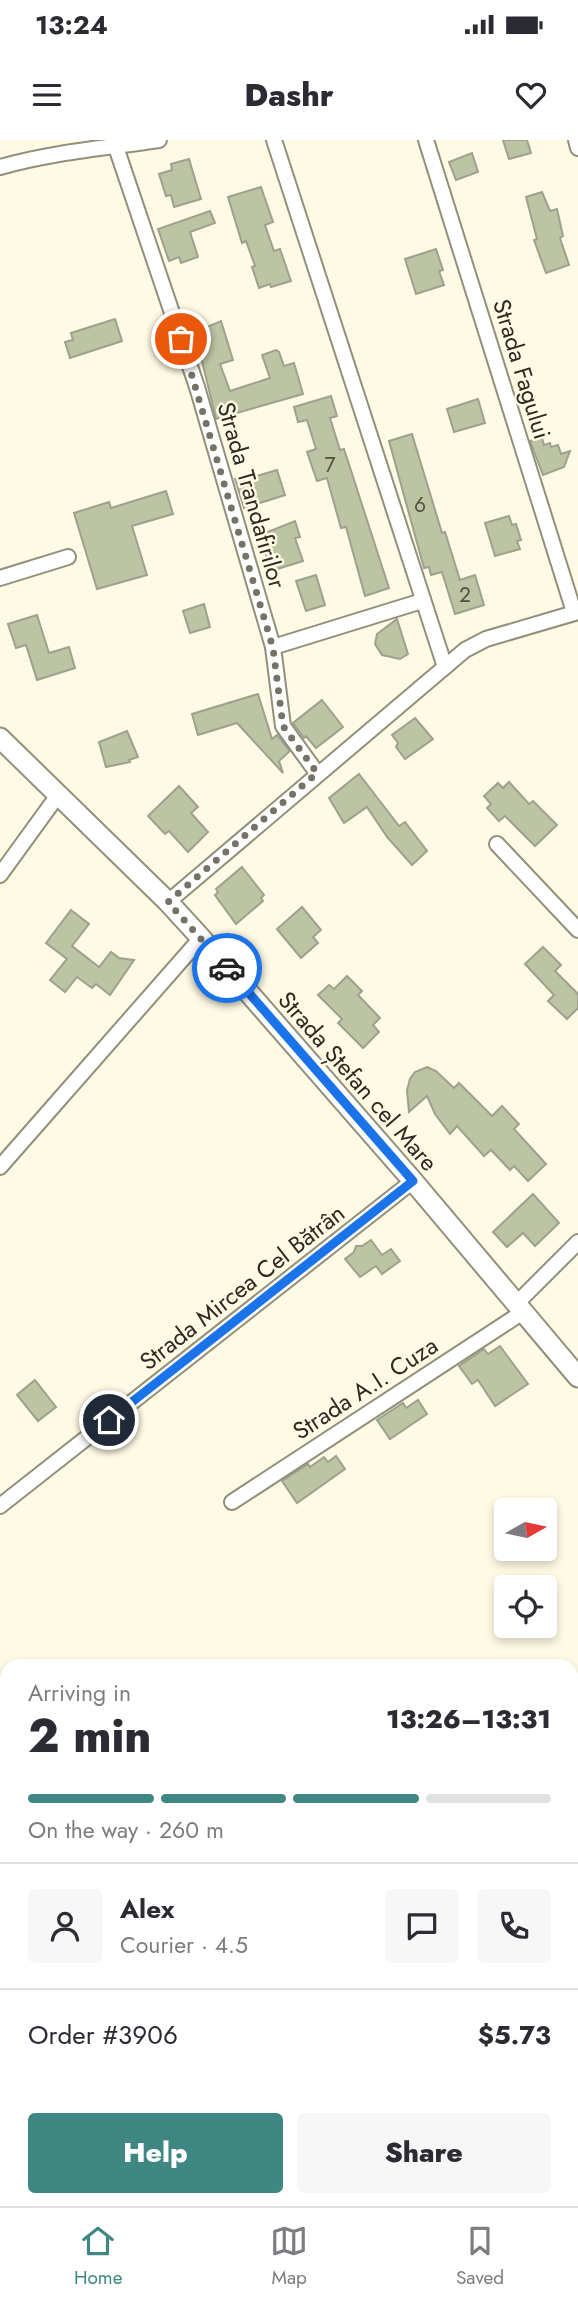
<!DOCTYPE html>
<meta charset="utf-8">
<style>
body{margin:0;font-family:Jost,sans-serif;background:#f7f7f7;color:#2b2b33;height:100vh;display:flex;flex-direction:column;font-size:26px;white-space:nowrap}
*{box-sizing:border-box;margin:0}
p{font-size:23px;color:#7c7c81}
.icon{flex:none;width:38px;height:38px;fill:none;stroke:currentColor;stroke-width:2;stroke-linecap:round;stroke-linejoin:round}
.map{position:relative;flex:1;overflow:hidden}
.drawer{position:absolute;left:0px;top:1519px;width:579px;height:548px;display:flex;flex-direction:column;background:#fff;border-radius:21px 21px 0 0;box-shadow:0 4px 10px #0003}
.drawer>*{flex:none}
.needle{width:46px;rotate:81deg}
.tools{position:absolute;left:494px;top:1358px;display:grid;gap:14px}
.tools a{display:grid;place-items:center;width:63px;height:63px;border-radius:7px;background:#fff;box-shadow:0 4px 10px #0003;font-size:35px}
.pin{position:absolute;display:grid;place-items:center;width:60px;height:60px;color:#fff;margin:-30px;border:4px solid #fff;border-radius:50%;box-shadow:0 2px 7px #0007}
.courier{position:absolute;display:grid;place-items:center;width:70px;height:70px;margin:-35px;border:5px solid #1a73e8;border-radius:50%;background:#fff;color:#222;box-shadow:0 2px 9px #0007}
.headline em{font-style:normal;font-weight:800}
.headline div{display:flex;flex-direction:column-reverse}
.headline{display:flex;align-items:center;justify-content:space-between;height:119px;padding:0 28px}
h1{font-size:46px;font-weight:800;line-height:52px}
.bar{display:grid;grid-template-columns:repeat(4,1fr);gap:10px 7px;align-content:center;height:84px;padding:0 28px}
.bar i{height:9px;border-radius:5px;background:#e1e1e2}
.bar .current{background:#3f8782}
.bar p{grid-column:span 4}
.line{display:flex;align-items:center;gap:18px;padding:0 28px;border-top:2px solid #e1e1e2}
.line div{flex:1}
.round{display:grid;place-items:center;flex:none;width:74px;height:74px;border-radius:7px;background:#f7f7f7}
.cta{display:flex;gap:14px;margin-top:auto;padding:14px 28px}
.cta a{flex:1;height:80px;border-radius:7px;background:#3f8782;color:#fff;font-size:28px;font-weight:800;line-height:80px;text-align:center}
.cta a+a{background:#f7f7f7;color:#2b2b33}
.status{display:flex;justify-content:space-between;align-items:center;height:49px;padding:0 35px;background:#fff;direction:ltr}
.status svg{height:19px;fill:currentColor}
header{display:flex;justify-content:space-between;align-items:center;height:91px;padding:0 28px;background:#fff;font-size:32px;font-weight:800}
.tab-bar{display:flex;justify-content:space-around;align-items:center;height:98px;border-top:2px solid #e1e1e2;background:#fff;font-size:19px;color:#7c7c81}
.tab-bar a{display:grid;justify-items:center;gap:4px}
.tab-bar .current{color:#3f8782}
.map>svg:first-child{display:block}
.building{fill:#bdc4a4;stroke:#9da18d;stroke-width:2}
.lines{fill:none;stroke-linecap:round;stroke-linejoin:round}
.street-casing{stroke:#928f7b;stroke-width:18}
.secondary-casing{stroke:#928f7b;stroke-width:23}
.street{stroke:#fff;stroke-width:14}
.secondary{stroke:#fff;stroke-width:19}
.done{stroke:#767366;stroke-width:7;stroke-dasharray:0 12.6}
.route{stroke:#1a73e8;stroke-width:9}
.labels{text-anchor:middle;dominant-baseline:central;stroke-width:5;stroke-linejoin:round;paint-order:stroke}
.number-label{font-size:21px;fill:#505042}
.street-label{font-size:24px;fill:#2c2a22;stroke:#fefae4}
</style>
<div class="status"><b>13:24</b><svg viewBox="0 0 49 12"><path d="M0 12V9h3v3zM5 12V6h3v6zM10 12V3h3v9zM15 12V0h3v12zM26 1h20v11H26zM47 4h2v5h-2z"/></svg></div>
<header><svg class="icon" aria-label="menu" viewBox="0 0 24 24"><path d="M4 6h16M4 12h16M4 18h16"/></svg>Dashr<svg class="icon" aria-label="heart" viewBox="0 0 24 24"><path d="M12 20l-8-8c-3-5 5-10 8-4 3-6 11-1 8 4z"/></svg></header>
<div class="map">
<svg width="578" height="2066" viewBox="0 0 578 2066">
<rect width="100%" height="100%" fill="#fefae4"/>
<g class="building">
<polygon points="503,0 527,0 531,13 509,19"/>
<polygon points="472,13 478,32 456,40 449,22"/>
<polygon points="189,19 201,59 174,67 171,55 166,56 159,34 172,30 171,24"/>
<polygon points="261,47 273,82 265,85 274,111 280,109 291,141 271,147 270,144 259,148 252,127 255,126 246,101 242,103 228,57"/>
<polygon points="542,52 550,71 557,69 563,96 560,98 569,125 546,133 534,100 537,99 526,57"/>
<polygon points="210,71 215,83 190,92 198,117 181,123 179,117 169,121 158,89"/>
<polygon points="436,109 443,130 439,131 444,145 416,154 405,119"/>
<polygon points="115,179 122,201 70,218 65,202 73,200 71,193"/>
<polygon points="221,181 233,220 220,224 230,251 270,238 262,215 276,210 279,212 284,226 294,223 303,254 216,279 195,192"/>
<polygon points="331,256 337,276 330,278 340,310 344,309 389,448 365,456 346,387 341,388 327,338 317,341 307,312 316,309 307,280 298,282 294,267"/>
<polygon points="478,259 485,283 454,292 447,269"/>
<polygon points="412,294 442,393 445,392 460,440 475,435 484,465 455,474 442,432 431,435 429,427 424,428 389,301"/>
<polygon points="542,298 544,305 550,303 551,307 558,305 561,314 570,311 564,327 543,335 530,301"/>
<polygon points="277,330 285,355 244,368 235,339 249,335 250,338"/>
<polygon points="166,351 173,374 132,386 147,435 97,449 74,373 109,362 111,368"/>
<polygon points="509,376 512,385 516,384 521,400 517,401 520,409 495,416 485,383"/>
<polygon points="295,381 300,397 295,398 303,421 271,431 264,408 269,406 265,393"/>
<polygon points="316,435 325,465 306,471 296,441"/>
<polygon points="204,464 210,487 190,493 183,471"/>
<polygon points="37,475 49,513 69,507 75,528 37,540 26,505 16,508 8,484"/>
<polygon points="397,479 408,514 400,519 382,515 375,504 377,494"/>
<polygon points="258,554 272,599 277,595 290,611 279,621 283,633 237,583 198,595 192,574"/>
<polygon points="322,560 343,587 316,608 306,596 304,598 293,583"/>
<polygon points="415,578 433,599 405,619 396,607 398,603 392,595"/>
<polygon points="127,591 138,617 129,620 130,622 106,627 99,602"/>
<polygon points="359,634 399,686 405,682 427,711 412,725 387,697 367,667 344,683 329,658"/>
<polygon points="509,642 529,664 533,661 557,685 535,706 505,676 499,681 487,668 491,664 484,656 498,643 503,648"/>
<polygon points="179,646 198,667 191,673 208,692 188,712 169,691 165,694 148,676"/>
<polygon points="242,727 264,755 261,758 263,761 236,784 215,755 218,752 216,749"/>
<polygon points="302,767 321,790 313,797 318,803 301,818 277,789"/>
<polygon points="71,770 89,784 72,806 99,827 111,812 119,818 134,820 110,855 96,844 92,848 77,837 65,852 50,840 67,819 46,803"/>
<polygon points="543,807 561,825 555,831 578,854 578,868 567,879 548,861 554,855 525,824"/>
<polygon points="347,836 362,851 358,855 380,878 373,885 379,892 363,908 338,883 342,879 318,855 329,845 334,849"/>
<polygon points="427,927 436,931 454,948 459,943 492,976 502,966 519,984 514,989 546,1024 528,1041 514,1026 510,1030 491,1010 484,1016 457,986 450,994 435,974 427,956 409,972 407,950 410,939 415,932"/>
<polygon points="533,1054 559,1083 535,1106 523,1093 507,1107 493,1092"/>
<polygon points="371,1100 382,1115 391,1109 400,1121 382,1134 376,1126 360,1137 345,1119 354,1112 356,1106 362,1106"/>
<polygon points="500,1206 528,1244 495,1266 478,1240 472,1244 459,1226 484,1209 488,1214"/>
<polygon points="35,1240 56,1267 38,1281 17,1255"/>
<polygon points="418,1260 427,1274 390,1299 377,1280 403,1263 406,1268"/>
<polygon points="336,1316 345,1329 297,1363 282,1341 308,1324 310,1327 324,1317 328,1322"/>
</g>
<g class="lines">
<g class="street-casing">
<g id="street">
<polyline points="274,0 445,527"/>
<polyline points="426,0 574,472"/>
<polyline points="576,0 578,8"/>
<polyline points="116,7 197,247 273,507 283,586 317,633"/>
<path d="M 0,27 C 53,12 105,8 159,0"/>
<polyline points="0,438 68,417"/>
<polyline points="273,507 422,461"/>
<polyline points="497,704 578,790"/>
<polyline points="0,735 58,655"/>
<polyline points="168,762 465,510 486,499 578,472"/>
<polyline points="0,1027 201,798"/>
<polyline points="517,1163 578,1102"/>
<polyline points="232,1362 523,1172"/>
<polyline points="0,1366 413,1041"/>
<polyline points="0,2002 7,2014"/>
<polyline points="572,2014 578,2010"/>
<polyline points="35,2060 40,2066"/>
<polyline points="492,2066 502,2060"/>
</g>
</g>
<g class="secondary-casing">
<polyline id="secondary" points="0,598 168,762 201,798 413,1041 578,1237"/>
</g>
<use href="#street" class="street"/>
<use href="#secondary" class="secondary"/>
</g>
<g class="lines">
<polyline class="done" points="181,199 273,508 283,586 317,633 168,762 227,828"/>
<polyline class="route" points="109,1280 413,1041 227,828"/>
</g>
<g class="labels">
<g class="number-label">
<text x="330" y="325">7</text>
<text x="420" y="365">6</text>
<text x="465" y="455">2</text>
</g>
<g class="street-label">
<text transform="translate(522 229) rotate(73)">Strada Fagului</text>
<text transform="translate(252 355) rotate(74)">Strada Trandafirilor</text>
<text transform="translate(358 941) rotate(49)">Strada Ștefan cel Mare</text>
<text transform="translate(242 1147) rotate(-38)">Strada Mircea Cel Bătrân</text>
<text transform="translate(365 1248) rotate(-33)">Strada A.I. Cuza</text>
</g>
</g>
</svg>
<div class="tools">
<a><svg class="needle" viewBox="-14 -14 28 28"><path d="M0-13l5 13h-10z" fill="#e53935"/><path d="M0 13l5-13h-10z" fill="#7c7c81"/></svg></a>
<a><svg class="icon" aria-label="locate" viewBox="0 0 24 24"><circle cx="12" cy="12" r="6"/><path d="M12 2v4M12 18v4M2 12h4M18 12h4"/></svg></a>
</div>
<div class="pin" style="left:181px;top:199px;background:#ea580c"><svg class="icon" aria-label="bag" viewBox="0 0 24 24"><path d="M5 8h14l-1 12H6zM9 8a3 3 0 0 1 6 0"/></svg></div>
<div class="pin" style="left:109px;top:1280px;background:#1f2937"><svg class="icon" aria-label="home" viewBox="0 0 24 24"><path d="M3 11l9-7 9 7M6 9v11h12V9"/></svg></div>
<div class="courier" style="left:227px;top:828px"><svg class="icon" aria-label="car" viewBox="0 0 24 24"><path d="M5 17H2v-5l4-1 3-4h7l3 4 3 1v5h-3M9 17h6M6 11h13"/><circle cx="7" cy="17" r="2"/><circle cx="17" cy="17" r="2"/></svg></div>
<section class="drawer">
<div class="headline"><div><h1>2 min</h1><p>Arriving in</p></div><em>13:26–13:31</em></div>
<div class="bar"><i class="current"></i><i class="current"></i><i class="current"></i><i></i><p>On the way · 260 m</p></div>
<div class="line" style="height:126px"><a class="round"><svg class="icon" aria-label="person" viewBox="0 0 24 24"><circle cx="12" cy="8" r="4"/><path d="M4 21q1-7 8-7t8 7"/></svg></a><div><b>Alex</b><p>Courier · 4.5</p></div><a class="round"><svg class="icon" aria-label="chat" viewBox="0 0 24 24"><path d="M4 5h16v11H9l-5 4z"/></svg></a><a class="round"><svg class="icon" aria-label="phone" viewBox="0 0 24 24"><path d="M5 4h4l2 5-3 2q2 4 5 5l2-3 5 2v4C11 20 4 13 5 4z"/></svg></a></div>
<div class="line" style="height:91px"><div>Order #3906</div><b>$5.73</b></div>
<div class="cta"><a>Help</a><a>Share</a></div>
</section>
</div>
<nav class="tab-bar">
<a class="current"><svg class="icon" aria-label="home" viewBox="0 0 24 24"><path d="M3 11l9-7 9 7M6 9v11h12V9"/></svg>Home</a>
<a><svg class="icon" aria-label="map" viewBox="0 0 24 24"><path d="M3 6l6-2 6 2 6-2v14l-6 2-6-2-6 2zM9 4v14M15 6v14"/></svg>Map</a>
<a><svg class="icon" aria-label="saved" viewBox="0 0 24 24"><path d="M7 4h10v16l-5-4-5 4z"/></svg>Saved</a>
</nav>
